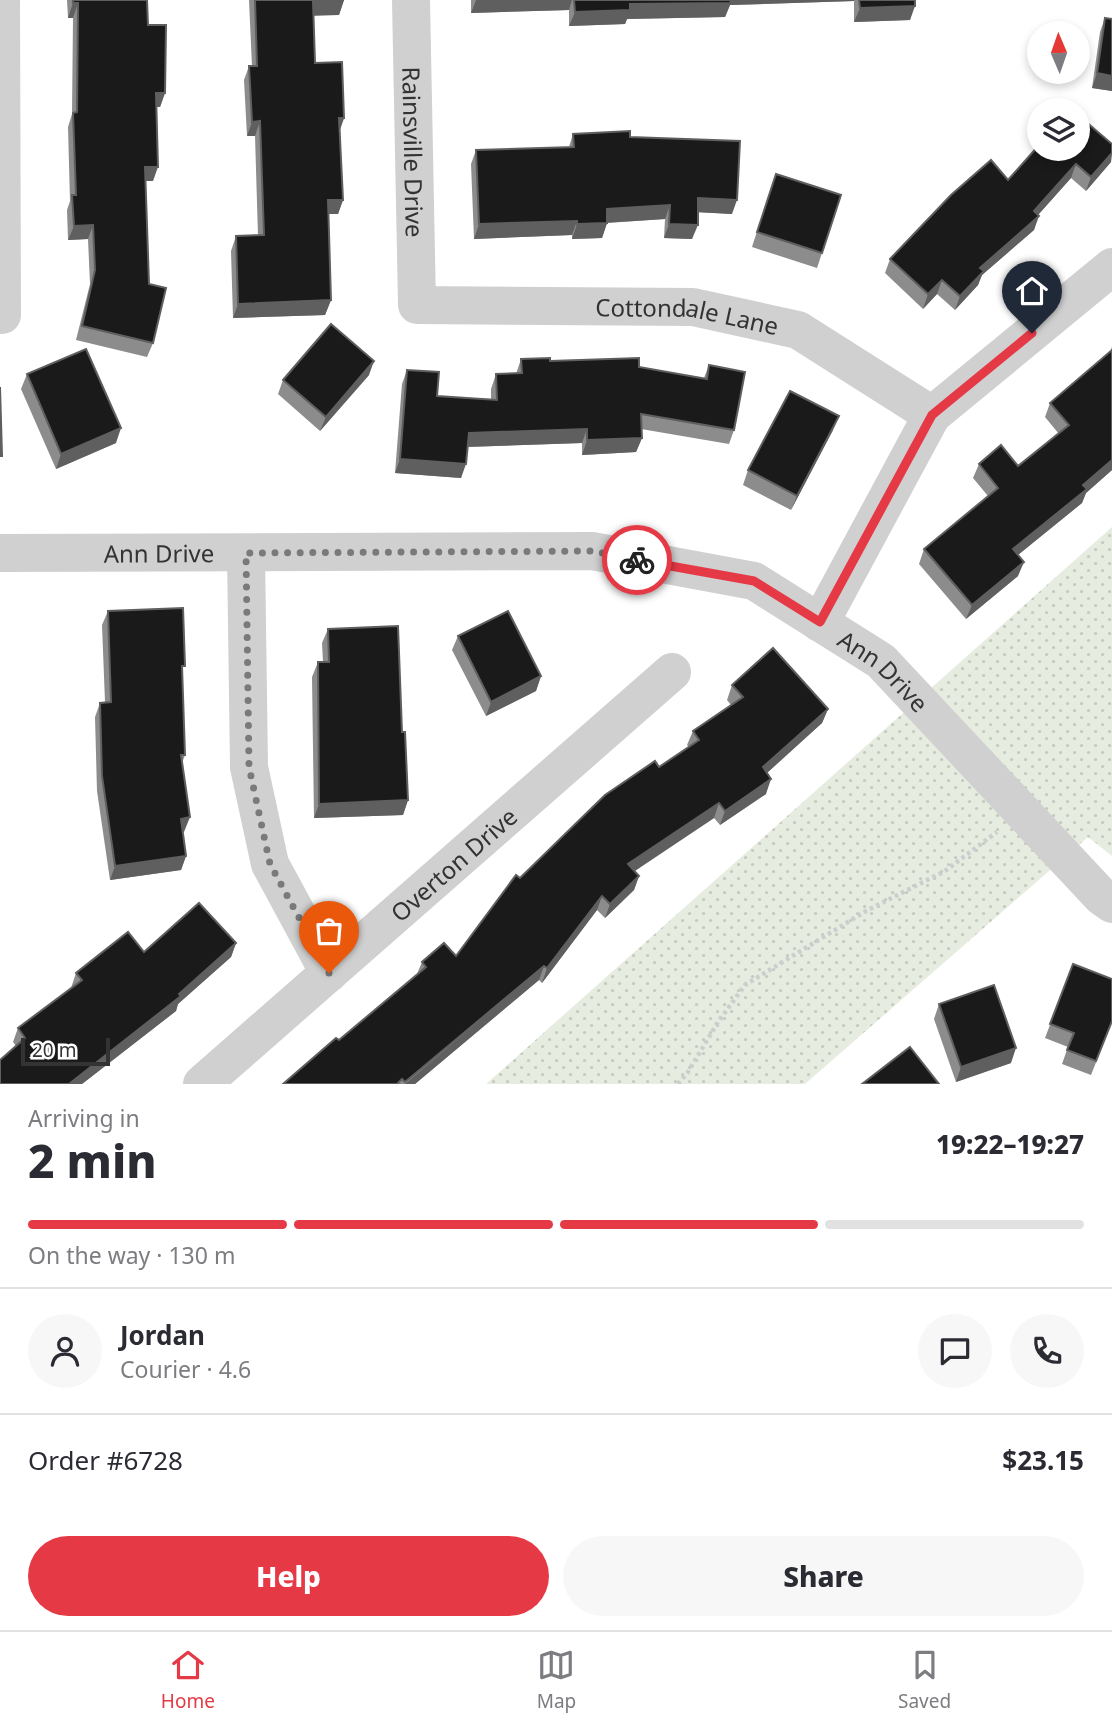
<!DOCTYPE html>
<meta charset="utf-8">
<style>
body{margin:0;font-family:"Noto Sans",sans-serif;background:#f7f7f7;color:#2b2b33;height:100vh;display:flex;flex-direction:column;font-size:26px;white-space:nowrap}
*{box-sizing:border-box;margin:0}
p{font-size:23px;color:#7c7c81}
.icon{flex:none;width:38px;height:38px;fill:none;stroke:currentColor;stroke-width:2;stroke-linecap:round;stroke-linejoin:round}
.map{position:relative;height:1084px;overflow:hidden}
.sheet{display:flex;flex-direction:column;background:#fff;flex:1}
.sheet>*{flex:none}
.needle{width:46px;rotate:358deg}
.fabs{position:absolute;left:1027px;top:21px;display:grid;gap:14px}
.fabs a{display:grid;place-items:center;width:63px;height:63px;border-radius:50%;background:#fff;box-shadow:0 4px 10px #0003;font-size:35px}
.scale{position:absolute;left:21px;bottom:18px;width:89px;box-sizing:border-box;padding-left:7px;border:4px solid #333;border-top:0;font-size:19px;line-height:24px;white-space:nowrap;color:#333;-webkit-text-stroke:5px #fff;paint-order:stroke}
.pin{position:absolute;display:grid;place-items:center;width:60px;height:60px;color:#fff;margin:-72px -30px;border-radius:50% 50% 50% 0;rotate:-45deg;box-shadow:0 0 7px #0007}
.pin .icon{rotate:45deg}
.courier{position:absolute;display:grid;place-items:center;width:70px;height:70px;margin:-35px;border:5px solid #e63946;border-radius:50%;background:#fff;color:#222;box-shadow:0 2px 9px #0007}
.summary em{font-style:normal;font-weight:800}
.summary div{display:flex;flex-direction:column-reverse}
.summary{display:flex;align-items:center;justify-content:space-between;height:119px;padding:0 28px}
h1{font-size:46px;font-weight:800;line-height:52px}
.bar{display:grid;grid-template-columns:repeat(4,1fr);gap:10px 7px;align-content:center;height:84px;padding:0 28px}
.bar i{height:9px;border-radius:5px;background:#e1e1e2}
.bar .on{background:#e63946}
.bar p{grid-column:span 4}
.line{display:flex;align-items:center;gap:18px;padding:0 28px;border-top:2px solid #e1e1e2}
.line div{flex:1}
.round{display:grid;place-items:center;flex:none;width:74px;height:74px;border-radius:37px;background:#f7f7f7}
.cta{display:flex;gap:14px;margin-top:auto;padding:14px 28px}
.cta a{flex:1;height:80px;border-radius:42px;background:#e63946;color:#fff;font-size:28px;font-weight:800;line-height:80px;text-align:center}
.cta a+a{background:#f7f7f7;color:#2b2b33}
.tabs{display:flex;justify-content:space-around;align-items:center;height:98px;border-top:2px solid #e1e1e2;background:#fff;font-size:19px;color:#7c7c81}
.tabs a{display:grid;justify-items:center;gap:4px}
.tabs .on{color:#e63946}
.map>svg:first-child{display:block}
.grass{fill:url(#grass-dots)}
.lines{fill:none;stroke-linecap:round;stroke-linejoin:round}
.path{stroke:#cdcdcd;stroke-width:4.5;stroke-dasharray:3.5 3.5;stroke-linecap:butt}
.minor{stroke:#d0d0d0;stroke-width:38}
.wall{fill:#8c8c8c}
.shaded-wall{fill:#5f5f5f}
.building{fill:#1a1a1a;stroke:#5f5f5f;stroke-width:2}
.done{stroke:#7a7a7a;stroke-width:7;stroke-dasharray:0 12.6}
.route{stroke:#e63946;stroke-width:9}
.labels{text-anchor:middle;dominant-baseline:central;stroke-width:7;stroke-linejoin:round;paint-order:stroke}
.street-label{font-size:24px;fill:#333;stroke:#fff}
</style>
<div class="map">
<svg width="1112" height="1084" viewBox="0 0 1112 1084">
<defs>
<pattern id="grass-dots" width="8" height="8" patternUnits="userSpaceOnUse" patternTransform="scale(1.75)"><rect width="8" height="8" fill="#e6ecdf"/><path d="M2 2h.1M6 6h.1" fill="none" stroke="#c6cbc0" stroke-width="1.8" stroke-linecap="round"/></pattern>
</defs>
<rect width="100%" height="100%" fill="#fff"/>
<polygon class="grass" points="1112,527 1112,856 1088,837 805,1084 486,1084"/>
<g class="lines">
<polyline class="path" points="678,1084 688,1072 718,1022 745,985 866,911 945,871 997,832"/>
<g class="minor">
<path id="s1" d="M 411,0 L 417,305 L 693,307 L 798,330 L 932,415"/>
<polyline points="0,315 2,315 1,0"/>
<path id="s2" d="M 0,553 L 592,551 L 754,581 L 881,661 L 1102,897 L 1112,904"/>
<polyline points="246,553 249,767 270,864 329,973"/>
<polyline points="820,623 932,415 1112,267"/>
<path id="s3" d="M 202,1084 L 672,672"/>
</g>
</g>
<g class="wall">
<polygon points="67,0 147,0 148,25 165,93 160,107 156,107 153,181 145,181 149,284 153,343 147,357 76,340 90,284 88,239 68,240 67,210 70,201 68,127 72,114 73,18 68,18"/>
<polygon points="249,0 344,0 339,15 313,15 315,63 344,118 340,130 343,200 338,214 328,214 331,300 325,315 233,318 231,251 236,236 258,236 255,136 247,136 244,80 249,66 252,66"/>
<polygon points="471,0 915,0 910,20 854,22 854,1 730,5 725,17 627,19 625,24 569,26 569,10 471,13"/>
<polygon points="1105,18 1112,91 1092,88 1100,32"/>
<polygon points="573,134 630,137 732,214 698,212 692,239 664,238 665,219 607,223 602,238 572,239 572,235 474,239 471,164 476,150 569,147"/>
<polygon points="1112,144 1111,162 1086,191 1071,178 1038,215 1034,230 982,275 978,285 955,310 937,294 923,309 885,273 890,259 1008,180"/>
<polygon points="771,188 822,253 817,268 752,247"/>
<polygon points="1112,347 1112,470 1086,493 1082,503 1018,555 1018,576 966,619 919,564 924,549 988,496 973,478 979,464 1018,466 1059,434 1045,417 1050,403 1110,352"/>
<polygon points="521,359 639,367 704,378 709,365 734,430 729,444 641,429 642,438 636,452 582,455 582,443 468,447 461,478 395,473 402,384 407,370 437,396 491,399 491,389 496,374 516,374"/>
<polygon points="27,374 116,443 56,469 21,389"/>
<polygon points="369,375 320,431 278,394 283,380"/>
<polygon points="833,430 791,510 743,485 748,470"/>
<polygon points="108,611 182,674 185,755 182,763 184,832 183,832 186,856 181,870 110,880 97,791 95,717 100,703 105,702 102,625"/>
<polygon points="328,629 402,732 408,800 403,815 314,818 312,677 318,662 323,662 322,643"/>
<polygon points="458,636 541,676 536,691 486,716 452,650"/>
<polygon points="732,685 828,709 822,723 767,773 766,794 720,825 714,818 634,871 639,876 634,890 605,918 597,910 542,983 539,980 415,1084 283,1084 339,1040 417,974 422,962 456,956 520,878 659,767 689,747 687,745 693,731 731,705 727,700"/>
<polygon points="236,943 231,957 178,1004 176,1011 82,1084 0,1084 16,1046 13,1042 18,1028 71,988 76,973 144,952"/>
<polygon points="1073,964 1112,1022 1091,1075 1062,1064 1068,1047 1045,1038"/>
<polygon points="939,1004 1011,1063 956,1082 934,1019"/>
</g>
<g class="shaded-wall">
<polygon points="344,0 339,15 308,16 313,1"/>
<polygon points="476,0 572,0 569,10 471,13"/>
<polygon points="727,0 854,0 854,1 730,5 725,17 627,19 625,24 569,26 575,12 630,4"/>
<polygon points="73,3 78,3 73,18 68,18"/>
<polygon points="915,6 910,20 854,22 860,8"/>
<polygon points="1097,73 1112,76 1112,91 1092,88"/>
<polygon points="156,93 165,93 160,107 150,107"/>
<polygon points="339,118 344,118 339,132"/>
<polygon points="260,121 255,136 247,136 252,122"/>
<polygon points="1112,153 1111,162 1086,191 1091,177"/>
<polygon points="1076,164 1071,178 1030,224 1039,216 1034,230 982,275 978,285 955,310 960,296 980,268 1034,211"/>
<polygon points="145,167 158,167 153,181 140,181"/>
<polygon points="698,198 737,200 732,214 693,212"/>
<polygon points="328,200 343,200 338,214 323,214"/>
<polygon points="670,205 665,219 602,223 607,209"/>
<polygon points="577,221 572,235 474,239 479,224"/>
<polygon points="607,223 602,238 572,239 577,224"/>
<polygon points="669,224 698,225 692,239 664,238"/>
<polygon points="93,225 88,239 68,240 74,226"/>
<polygon points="942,280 937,294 923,309 928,294"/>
<polygon points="331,300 325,315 233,318 238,304"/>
<polygon points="374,361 369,375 320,431 326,417"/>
<polygon points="839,416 833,430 791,510 797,496"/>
<polygon points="121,428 116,443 56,469 61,454"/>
<polygon points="587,429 582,443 463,447 469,433"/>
<polygon points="642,438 636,452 582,455 587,440"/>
<polygon points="400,459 466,464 461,478 395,473"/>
<polygon points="1112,460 1112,470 1086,493 1082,503 1008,563 1013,549"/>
<polygon points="1024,562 1018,576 966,619 972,605"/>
<polygon points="541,676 536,691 486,716 491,702"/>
<polygon points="828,709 822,723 758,781 763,767"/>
<polygon points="771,779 766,794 720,825 725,811"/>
<polygon points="408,800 403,815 314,818 319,804"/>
<polygon points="719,803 714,818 623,879 628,864"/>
<polygon points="190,817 184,832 176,833 181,819"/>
<polygon points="186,856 181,870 110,880 115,866"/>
<polygon points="639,876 634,890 605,918 610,904"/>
<polygon points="602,896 597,910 542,983 547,968"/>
<polygon points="236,943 231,957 178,1004 176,1011 82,1084 69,1084 179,994"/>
<polygon points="544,966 539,980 415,1084 405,1084"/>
<polygon points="1016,1048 1011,1063 956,1082 961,1067"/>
</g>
<g class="building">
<polygon points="73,0 147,0 148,25 166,25 165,93 156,93 158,167 145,167 149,284 166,288 153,343 82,326 95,270 93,225 74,226 72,195 76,195 73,113 77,112 78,3 73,3"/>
<polygon points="255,0 344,0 313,1 315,63 342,62 344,118 339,118 343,200 328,200 331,300 238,304 236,236 264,235 260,121 252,122 249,66 257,66"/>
<polygon points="574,0 730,0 731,3 630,4 630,10 575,12"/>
<polygon points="859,0 915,0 915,6 860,8"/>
<polygon points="1105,18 1112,19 1112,76 1097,73"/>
<polygon points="1078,115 1112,144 1112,153 1091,177 1076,164 1034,211 1039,216 980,268 984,271 960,296 942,280 928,294 890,259 951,195 991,160 1008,180 1040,144 1040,149 1078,149"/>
<polygon points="630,131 630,137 740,141 737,200 698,198 698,225 669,224 670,205 607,209 607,223 577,224 577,221 479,224 476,150 574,147 573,134"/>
<polygon points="776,174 841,195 822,253 757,232"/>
<polygon points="331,324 374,361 326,417 283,380"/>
<polygon points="86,349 121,428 61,454 27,374"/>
<polygon points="1112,350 1112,460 1083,485 1087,489 1013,549 1024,562 972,605 924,549 998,488 979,464 1001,445 1018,466 1069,425 1050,403"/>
<polygon points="550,358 550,361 639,358 639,367 707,379 709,365 745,372 734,430 641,414 642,438 587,440 587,429 469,433 466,464 400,459 407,370 439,372 437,396 497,400 496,374 522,373 521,359"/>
<polygon points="0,387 2,456 0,456"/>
<polygon points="790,391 839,416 797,496 748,470"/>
<polygon points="183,608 185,666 182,666 185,755 181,755 190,817 181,819 186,856 115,866 102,776 100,703 111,702 108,611"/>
<polygon points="508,611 541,676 491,702 458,636"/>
<polygon points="398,626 402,732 405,732 408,800 319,804 318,662 329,662 328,629"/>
<polygon points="773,648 828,709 763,767 771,779 725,811 719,803 628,864 639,876 610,904 602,896 547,968 544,966 405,1082 402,1079 397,1084 283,1084 336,1038 339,1040 426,967 422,962 444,943 456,956 516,875 520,878 605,795 655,761 659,767 699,740 693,731 743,697 732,685"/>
<polygon points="199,903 236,943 179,994 181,996 69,1084 0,1084 0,1060 25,1038 18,1028 82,980 76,973 128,932 144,952"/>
<polygon points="1073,964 1112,979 1112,1021 1096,1061 1067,1050 1074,1033 1050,1024"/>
<polygon points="994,985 1016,1048 961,1067 939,1004"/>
<polygon points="910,1047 939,1084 862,1084"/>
</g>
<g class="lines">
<polyline class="done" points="329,973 270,864 249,767 246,553 592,551 637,560"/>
<polyline class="route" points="637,560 754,581 820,622 932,415 1032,333"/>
</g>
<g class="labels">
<g class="street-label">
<text stroke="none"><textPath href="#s1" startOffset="152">Rainsville Drive</textPath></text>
<text stroke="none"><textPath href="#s1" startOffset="576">Cottondale Lane</textPath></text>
<text stroke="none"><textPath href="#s2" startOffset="159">Ann Drive</textPath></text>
<text stroke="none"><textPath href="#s2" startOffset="915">Ann Drive</textPath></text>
<text stroke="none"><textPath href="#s3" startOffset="334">Overton Drive</textPath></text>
</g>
</g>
</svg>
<div class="fabs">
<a><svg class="needle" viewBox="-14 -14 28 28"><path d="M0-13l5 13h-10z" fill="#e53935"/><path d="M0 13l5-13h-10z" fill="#7c7c81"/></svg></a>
<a><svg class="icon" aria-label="layers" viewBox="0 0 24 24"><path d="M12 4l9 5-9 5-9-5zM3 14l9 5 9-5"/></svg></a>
</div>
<div class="scale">20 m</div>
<div class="pin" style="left:329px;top:973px;background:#ea580c"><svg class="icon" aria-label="bag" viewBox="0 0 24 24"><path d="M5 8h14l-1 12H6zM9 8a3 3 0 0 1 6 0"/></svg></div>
<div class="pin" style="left:1032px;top:333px;background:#1f2937"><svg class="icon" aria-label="home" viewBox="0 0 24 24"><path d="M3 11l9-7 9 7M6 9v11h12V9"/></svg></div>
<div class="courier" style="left:637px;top:560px"><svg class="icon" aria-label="bike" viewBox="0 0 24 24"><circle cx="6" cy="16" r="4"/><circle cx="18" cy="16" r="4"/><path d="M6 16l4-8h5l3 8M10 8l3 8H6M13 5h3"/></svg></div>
</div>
<section class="sheet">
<div class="summary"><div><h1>2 min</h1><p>Arriving in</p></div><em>19:22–19:27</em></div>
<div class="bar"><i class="on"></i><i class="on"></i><i class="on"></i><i></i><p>On the way · 130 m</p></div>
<div class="line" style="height:126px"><a class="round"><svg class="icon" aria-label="person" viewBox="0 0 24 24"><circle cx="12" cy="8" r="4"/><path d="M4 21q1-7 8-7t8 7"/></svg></a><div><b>Jordan</b><p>Courier · 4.6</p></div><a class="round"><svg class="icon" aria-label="chat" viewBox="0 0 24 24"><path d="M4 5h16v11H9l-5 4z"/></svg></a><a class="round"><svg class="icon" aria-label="phone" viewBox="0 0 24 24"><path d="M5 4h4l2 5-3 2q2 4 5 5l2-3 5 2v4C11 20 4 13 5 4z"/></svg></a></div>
<div class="line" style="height:91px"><div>Order #6728</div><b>$23.15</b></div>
<div class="cta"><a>Help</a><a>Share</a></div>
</section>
<nav class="tabs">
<a class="on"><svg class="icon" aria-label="home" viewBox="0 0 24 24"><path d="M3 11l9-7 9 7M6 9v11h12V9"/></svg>Home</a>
<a><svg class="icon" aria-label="map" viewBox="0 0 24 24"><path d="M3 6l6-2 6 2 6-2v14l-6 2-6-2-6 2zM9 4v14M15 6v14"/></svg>Map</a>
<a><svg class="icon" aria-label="saved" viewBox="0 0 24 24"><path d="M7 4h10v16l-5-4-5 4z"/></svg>Saved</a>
</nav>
